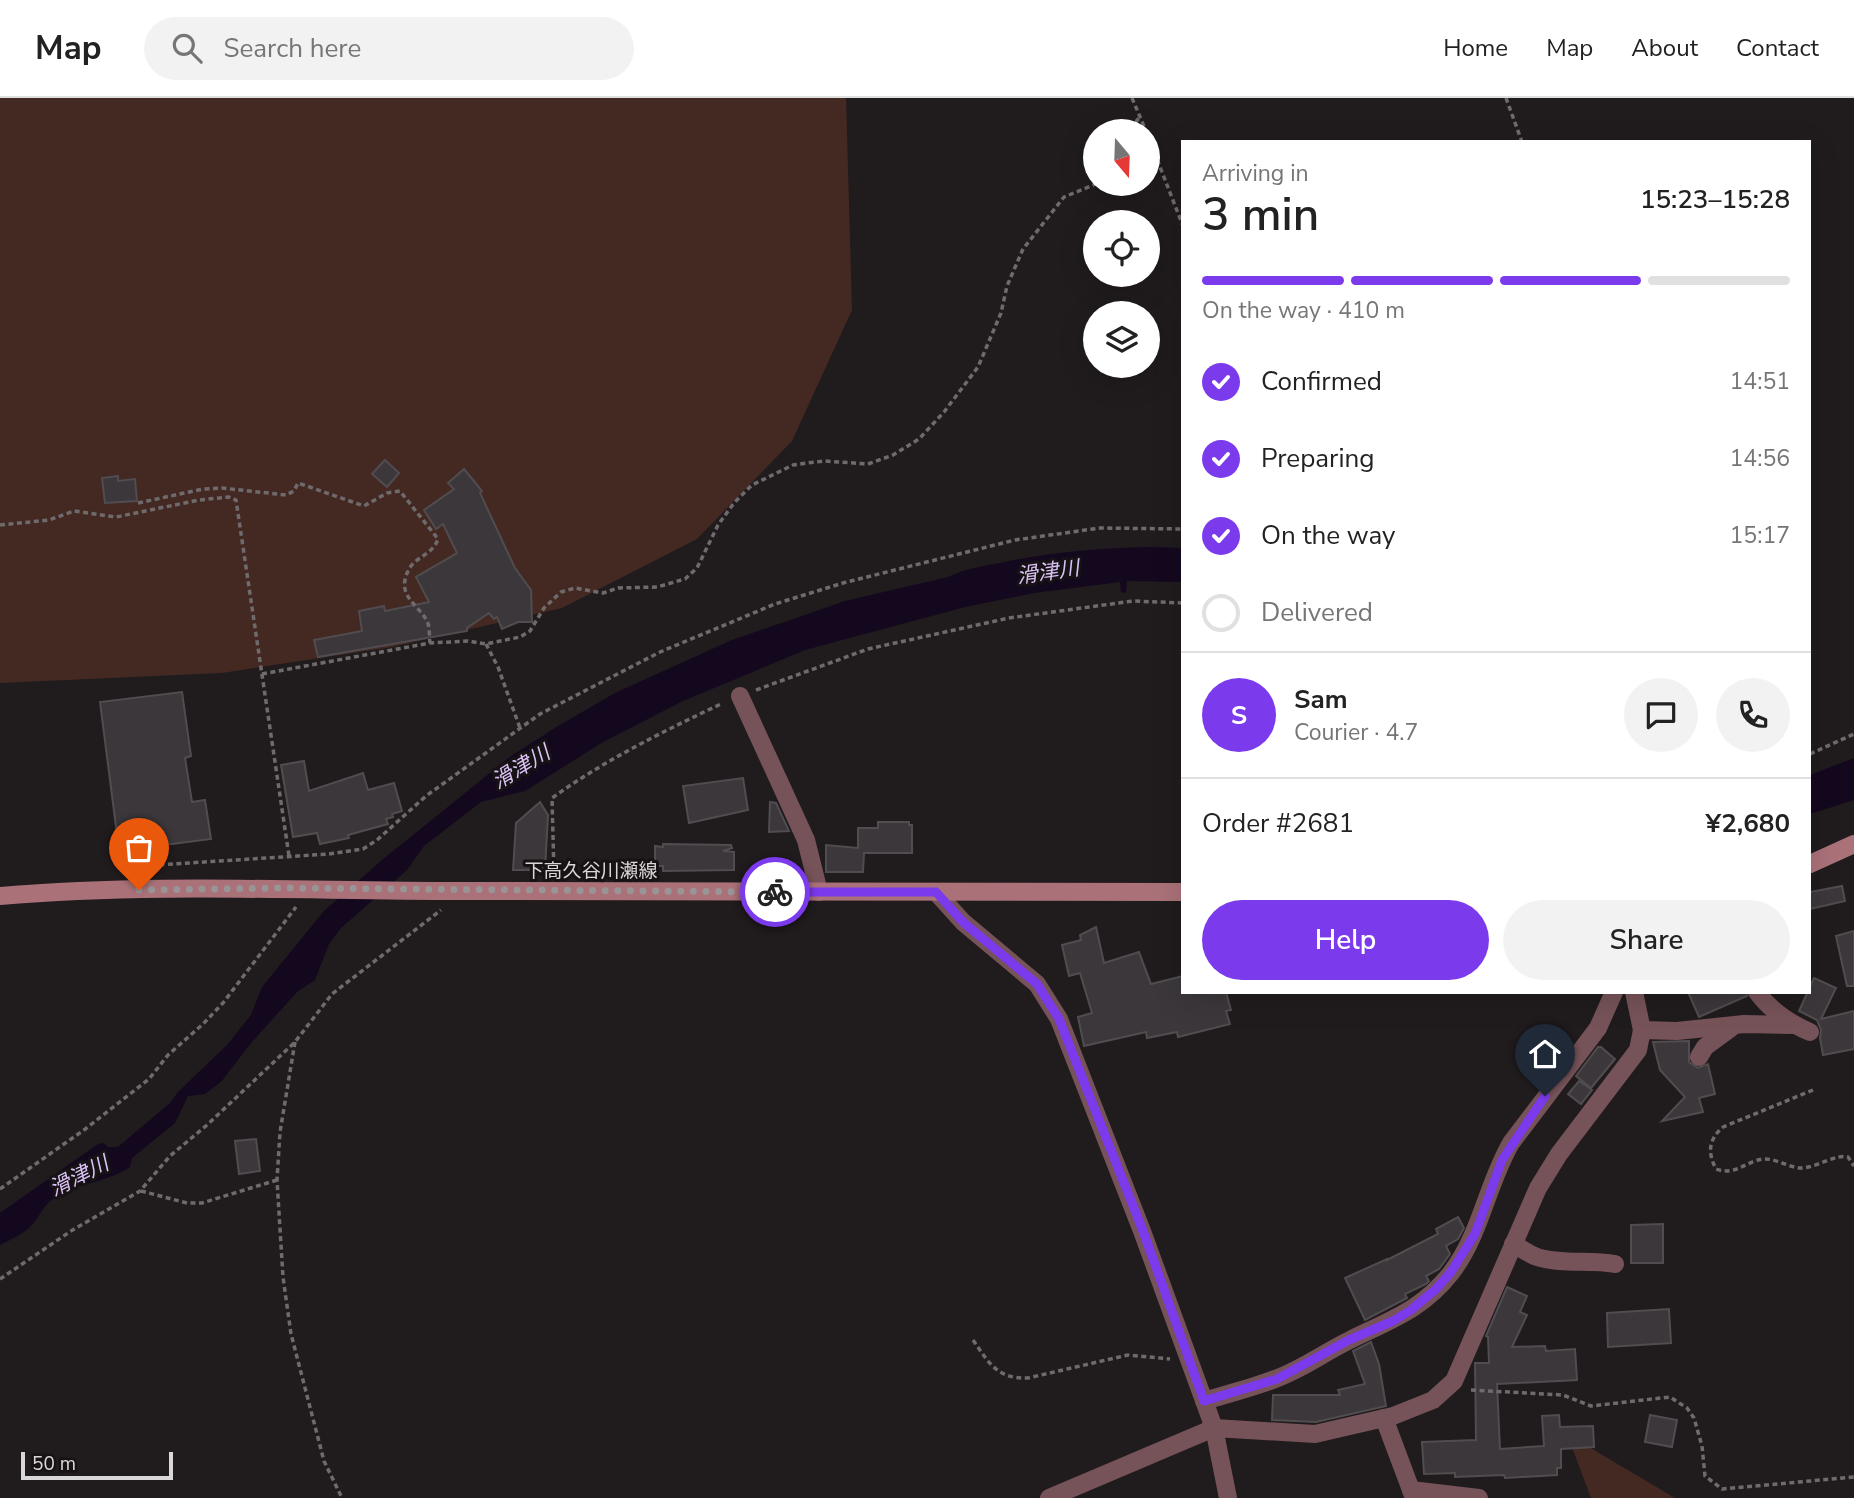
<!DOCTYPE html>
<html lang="en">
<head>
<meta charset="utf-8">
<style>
	body { margin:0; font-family:"Nunito Sans","Noto Sans JP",sans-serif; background:#f2f2f2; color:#222; height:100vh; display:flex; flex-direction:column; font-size:26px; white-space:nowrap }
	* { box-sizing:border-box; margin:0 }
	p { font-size:23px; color:#767676 }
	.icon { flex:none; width:38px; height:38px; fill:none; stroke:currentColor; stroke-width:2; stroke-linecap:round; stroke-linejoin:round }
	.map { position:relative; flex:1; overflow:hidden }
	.side { position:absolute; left:1181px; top:42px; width:630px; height:854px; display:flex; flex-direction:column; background:#fff; border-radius:0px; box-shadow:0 7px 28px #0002 }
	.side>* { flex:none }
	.needle { width:46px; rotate:161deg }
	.tools { position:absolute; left:1083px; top:21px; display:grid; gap:14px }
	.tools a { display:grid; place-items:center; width:77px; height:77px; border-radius:50%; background:#fff; box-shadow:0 7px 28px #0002; font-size:35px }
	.scale { position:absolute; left:21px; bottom:18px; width:152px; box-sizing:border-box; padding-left:7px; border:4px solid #dad7d9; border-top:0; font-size:19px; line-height:24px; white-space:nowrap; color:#dad7d9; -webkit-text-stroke:5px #171214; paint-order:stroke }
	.pin { position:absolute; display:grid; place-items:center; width:60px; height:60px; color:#fff; margin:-72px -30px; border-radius:50% 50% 50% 0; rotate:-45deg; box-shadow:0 0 7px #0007 }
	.pin .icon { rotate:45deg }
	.courier { position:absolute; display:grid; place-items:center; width:70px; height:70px; margin:-35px; border:5px solid #7c3aed; border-radius:50%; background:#fff; color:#222; box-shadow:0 2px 9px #0007 }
	.head em { font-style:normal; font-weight:600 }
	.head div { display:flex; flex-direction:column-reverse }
	.head { display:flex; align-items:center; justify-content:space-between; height:119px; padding:0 21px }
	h1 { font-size:46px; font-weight:600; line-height:52px }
	.bar { display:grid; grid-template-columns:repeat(4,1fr); gap:10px 7px; align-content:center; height:84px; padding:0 21px }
	.bar i { height:9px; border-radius:5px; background:#e0e0e0 }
	.bar .current { background:#7c3aed }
	.bar p { grid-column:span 4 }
	.line { display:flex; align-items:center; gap:18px; padding:0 21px; border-top:2px solid #e0e0e0 }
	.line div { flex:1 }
	.round { display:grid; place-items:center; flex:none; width:74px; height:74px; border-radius:37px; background:#f2f2f2 }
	ol { padding:0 21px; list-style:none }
	li { display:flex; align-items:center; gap:21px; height:77px }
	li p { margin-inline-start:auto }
	li .icon { padding:7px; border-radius:50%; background:#7c3aed; color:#fff; stroke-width:4 }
	li:last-child { color:#767676 }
	li i { width:38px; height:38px; border:4px solid #e0e0e0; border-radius:50% }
	.primary-button { display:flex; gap:14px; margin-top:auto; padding:14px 21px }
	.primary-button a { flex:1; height:80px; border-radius:42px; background:#7c3aed; color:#fff; font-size:28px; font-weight:600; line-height:80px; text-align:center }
	.primary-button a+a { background:#f2f2f2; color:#222 }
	header { display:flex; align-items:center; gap:42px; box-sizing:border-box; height:98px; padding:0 35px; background:#fff; border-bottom:2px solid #e0e0e0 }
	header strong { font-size:33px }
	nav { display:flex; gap:38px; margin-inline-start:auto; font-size:24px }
	.search { width:490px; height:63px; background:#f2f2f2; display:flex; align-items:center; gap:18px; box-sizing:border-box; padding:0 24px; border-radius:38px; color:#767676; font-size:26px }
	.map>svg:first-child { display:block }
	.green { fill:#442923 }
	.water { fill:#14081e }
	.building { fill:#3b373a; stroke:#504c50; stroke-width:2 }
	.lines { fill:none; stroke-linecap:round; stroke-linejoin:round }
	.path { stroke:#6f6b6d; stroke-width:3.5; stroke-dasharray:5 3.5; stroke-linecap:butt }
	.minor { stroke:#765358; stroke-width:18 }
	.secondary { stroke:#aa7179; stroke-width:18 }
	.done { stroke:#999597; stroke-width:7; stroke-dasharray:0 12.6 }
	.route { stroke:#7c3aed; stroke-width:9 }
	.labels { text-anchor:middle; stroke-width:6; stroke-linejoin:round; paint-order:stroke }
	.street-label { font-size:19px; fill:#dad7d9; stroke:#171214 }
	.water-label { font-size:21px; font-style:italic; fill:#dbc2f6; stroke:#171214 }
</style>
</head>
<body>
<header>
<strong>Map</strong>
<div class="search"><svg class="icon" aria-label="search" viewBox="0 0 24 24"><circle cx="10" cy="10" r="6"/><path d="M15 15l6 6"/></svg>Search here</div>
<nav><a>Home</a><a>Map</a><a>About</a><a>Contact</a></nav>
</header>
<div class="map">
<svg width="1854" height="1400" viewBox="0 0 1854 1400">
	<rect width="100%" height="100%" fill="#201b1d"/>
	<g class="green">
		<path d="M0,0H846L852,212L792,343L697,441L562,510L392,549L222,575L0,585Z"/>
		<path d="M1567,1336L1675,1400H1591Z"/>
	</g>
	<g class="water">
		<path d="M1150,449L1183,450V484L1127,483L1126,495L1121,494L1120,484L1034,495L965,509L805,552L683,603L603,644L525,693L481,704L424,748L407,772L341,830L329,846L315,882L297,894L251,945L221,984L205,996L188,998L175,1025L132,1060L130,1069C107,1085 77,1084 53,1101C42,1108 39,1121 29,1130C21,1137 10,1142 0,1147V1115L98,1046L103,1045L108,1049H118L170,1005L178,994L227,947L251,917L262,889L324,813L382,762L511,658L558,628L615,595L732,542L845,503L948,479C964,471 982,468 1000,465C1051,454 1098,450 1150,449Z"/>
		<path d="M1854,660V702L1810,716V677Z"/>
	</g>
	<g class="building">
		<path d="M385,362L399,375L387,389L372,376Z"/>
		<path d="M464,371L482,393L480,395L515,470L531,492L532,524H518L502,531L497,519L494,521L489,515L467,530V533L318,559L314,542L362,533L359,513L384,508L385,513L429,504L416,479L457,455L443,426L436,431L424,412L454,391L448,385Z"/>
		<path d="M118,378V383L135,381L137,403L105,405L102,380Z"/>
		<path d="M182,594L191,658L185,660L192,704L205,702L211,741L141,750L142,757L120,760L100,604Z"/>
		<path d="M304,663L309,693L363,675L368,692L394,685L402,713L392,716L393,719L386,721L388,726L348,737L349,740L320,746L317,735L293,739L281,667Z"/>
		<path d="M743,680L748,712L689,725L683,688Z"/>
		<path d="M540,704L548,717L545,772H513L516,725Z"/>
		<path d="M770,704L776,705L789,733L769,734Z"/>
		<path d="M878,724H909V727H912V755H864L863,774H826V747L858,750V730H878Z"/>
		<path d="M663,746L731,747L732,750L723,753L734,754V772L663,773V768H655V748L663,749Z"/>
		<path d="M1842,788L1845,803L1810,811V794Z"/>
		<path d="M1096,829L1104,865L1139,854L1151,886L1183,878V894H1226L1231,912L1226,913L1230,926L1178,939L1177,934L1147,940L1146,934L1084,948L1078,919L1092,915L1080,875L1069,878L1062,847L1081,842L1080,837Z"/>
		<path d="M1854,833V888H1847L1836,838Z"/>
		<path d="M1814,880L1836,890L1821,921L1854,913V951L1823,957L1820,940L1821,932L1817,922L1799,913Z"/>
		<path d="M1688,894H1746L1747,898L1699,919Z"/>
		<path d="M1689,943V964L1698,970L1708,966L1715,996L1699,1000L1703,1014L1662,1023L1685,999L1660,972L1653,944Z"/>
		<path d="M1598,949H1601L1615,961L1591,990L1576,978Z"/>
		<path d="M1579,983L1592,992L1581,1006L1568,996Z"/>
		<path d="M256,1041L260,1073L239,1076L235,1043Z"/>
		<path d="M1458,1119L1464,1130L1458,1141L1446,1148L1450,1156L1439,1171L1426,1178L1429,1183L1426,1186L1405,1196L1407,1200L1365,1222L1345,1180L1387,1161V1162L1438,1136L1436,1131Z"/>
		<path d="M1663,1126V1165H1631V1127Z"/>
		<path d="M1507,1189L1527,1198L1520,1214L1527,1217L1512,1249L1545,1248L1546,1253L1575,1251L1577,1282L1497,1286L1500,1351L1544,1348L1542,1318L1559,1317L1560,1329L1593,1328L1594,1349L1561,1351V1370H1557V1377L1505,1380L1504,1377L1455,1379V1375L1424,1376L1422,1344L1476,1342L1475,1265H1489L1488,1239L1486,1238Z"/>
		<path d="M1669,1211L1671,1245L1608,1249L1607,1215Z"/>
		<path d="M1371,1244L1379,1266L1386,1308L1316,1324L1272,1322L1273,1297H1340L1338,1292L1365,1286L1353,1253Z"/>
		<path d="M1650,1317L1677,1322L1672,1349L1645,1344Z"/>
	</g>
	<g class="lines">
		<g class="path">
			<path d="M1132,0L1146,33"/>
			<path d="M1506,0L1522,44"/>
			<path d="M1135,33L1137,22L1140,20"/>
			<path d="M1148,38L1183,128"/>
			<path d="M138,405L203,391L222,390L286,397L294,393L298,385L364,408L387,395L400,393L438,441C433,457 414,459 408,473C396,498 418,506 427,523C430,528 429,539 430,545"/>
			<path d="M0,427L49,422L74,413L116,419L199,402L229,399L236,402L289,758"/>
			<path d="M486,546L498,569L520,630"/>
			<path d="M262,576L430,545L468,543L486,546L520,539L530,533L544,510L561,494L575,490L603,495L618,490L657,489L685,481L697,470L718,427L734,405L752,387L793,367L807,365L825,363L868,366L893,357L919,341L944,314L978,269L1001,215L1007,188L1023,151L1064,99L1096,86"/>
			<path d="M756,592L868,551L1009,520L1133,503L1183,505"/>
			<path d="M1810,656L1854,636"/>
			<path d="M143,771L157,767L329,756L363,751L377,742L426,698L540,616L660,554L775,506L843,485L1015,442L1100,430L1183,431"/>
			<path d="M554,776L552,700C605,662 664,633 723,605"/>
			<path d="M295,944L280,1034L277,1082L283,1179L291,1236L324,1363L342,1400"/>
			<path d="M1813,992L1723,1029C1709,1041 1707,1054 1716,1071C1736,1078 1744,1064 1763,1061C1775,1060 1788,1069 1800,1070C1817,1070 1834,1056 1848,1059L1854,1068"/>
			<path d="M0,1091L84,1032L149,981L168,957L203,926L223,905L296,809"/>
			<path d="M141,1093L187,1105H202L277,1082"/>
			<path d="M0,1181L71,1133L140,1093L170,1058L207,1027L295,944L332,896L441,812"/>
			<path d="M973,1242C989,1265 997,1281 1028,1280L1128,1257L1170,1261"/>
			<path d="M1471,1292L1563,1297L1591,1308L1670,1299L1687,1310L1694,1320L1702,1348L1705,1378L1722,1391L1854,1379"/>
		</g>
		<g class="minor">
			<path d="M740,598L806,742L819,794"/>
			<path d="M936,794L963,824L1037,886L1059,921L1142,1133L1214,1330L1228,1400"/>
			<path d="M1757,894C1771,913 1789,925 1810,934"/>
			<path d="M1642,932L1677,933L1744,926L1794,927"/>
			<path d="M1699,959L1705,949L1731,930"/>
			<path d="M1513,1146C1521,1150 1529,1156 1537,1159C1562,1167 1590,1161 1615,1166"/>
			<path d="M1204,1303C1227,1296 1252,1290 1275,1281C1301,1272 1325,1254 1350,1242C1390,1222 1422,1212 1451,1175C1481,1136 1487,1086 1511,1045L1598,930L1614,894"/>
			<path d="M1384,1320L1414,1400"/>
			<path d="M1411,1392L1479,1400"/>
			<path d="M1049,1400L1214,1330L1315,1336L1393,1318L1433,1302L1454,1283L1538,1090L1559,1056L1638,952L1642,932L1634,894"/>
		</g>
		<g class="secondary">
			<path d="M1810,766L1854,746"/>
			<path d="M0,798C152,785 305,793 458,793C699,793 941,794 1183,794"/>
		</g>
	</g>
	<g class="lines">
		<path class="done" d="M139,792L280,790L775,794"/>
		<path class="route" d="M775,794H936L963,824L1037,886L1059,921L1143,1133L1204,1303L1277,1281L1349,1242L1393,1223L1411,1212L1436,1191L1451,1174L1475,1136L1502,1062L1545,998"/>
	</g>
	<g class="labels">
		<g class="street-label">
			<text x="591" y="779">下高久谷川瀬線</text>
		</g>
		<g class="water-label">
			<text transform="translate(1048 474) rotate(-8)" y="7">滑津川</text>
			<text transform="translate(521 669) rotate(-31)" y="7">滑津川</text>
			<text transform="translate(79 1078) rotate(-27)" y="7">滑津川</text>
		</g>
	</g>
</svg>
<div class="tools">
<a><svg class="needle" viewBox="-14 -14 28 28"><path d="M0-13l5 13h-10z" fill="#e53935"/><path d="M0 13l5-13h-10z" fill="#767676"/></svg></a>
<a><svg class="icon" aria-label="locate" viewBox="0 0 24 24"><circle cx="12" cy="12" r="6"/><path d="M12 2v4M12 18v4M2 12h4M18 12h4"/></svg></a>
<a><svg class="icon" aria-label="layers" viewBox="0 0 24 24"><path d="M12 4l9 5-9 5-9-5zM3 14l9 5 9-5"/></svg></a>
</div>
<div class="scale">50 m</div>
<div class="pin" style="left:139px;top:792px;background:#ea580c"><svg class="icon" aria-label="bag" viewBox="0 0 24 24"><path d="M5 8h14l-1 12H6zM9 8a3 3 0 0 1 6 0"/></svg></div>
<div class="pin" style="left:1545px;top:998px;background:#1f2937"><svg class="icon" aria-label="home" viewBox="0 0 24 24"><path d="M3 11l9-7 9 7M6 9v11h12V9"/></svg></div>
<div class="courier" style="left:775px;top:794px"><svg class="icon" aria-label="bike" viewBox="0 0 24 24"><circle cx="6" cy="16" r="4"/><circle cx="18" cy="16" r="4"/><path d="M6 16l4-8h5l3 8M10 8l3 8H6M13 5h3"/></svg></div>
<section class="side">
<div class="head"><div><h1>3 min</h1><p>Arriving in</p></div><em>15:23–15:28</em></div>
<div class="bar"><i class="current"></i><i class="current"></i><i class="current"></i><i></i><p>On the way · 410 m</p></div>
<ol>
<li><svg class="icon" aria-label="check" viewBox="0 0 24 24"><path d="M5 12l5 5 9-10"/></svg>Confirmed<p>14:51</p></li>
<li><svg class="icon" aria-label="check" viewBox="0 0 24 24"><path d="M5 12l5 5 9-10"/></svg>Preparing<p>14:56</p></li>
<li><svg class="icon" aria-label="check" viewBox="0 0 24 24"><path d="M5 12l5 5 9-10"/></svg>On the way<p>15:17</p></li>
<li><i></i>Delivered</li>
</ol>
<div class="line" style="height:126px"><b class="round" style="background:#7c3aed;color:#fff">S</b><div><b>Sam</b><p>Courier · 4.7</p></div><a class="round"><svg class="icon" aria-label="chat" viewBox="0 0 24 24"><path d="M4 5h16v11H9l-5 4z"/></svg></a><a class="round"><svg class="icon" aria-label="phone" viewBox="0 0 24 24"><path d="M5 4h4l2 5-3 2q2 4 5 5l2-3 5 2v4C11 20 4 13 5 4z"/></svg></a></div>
<div class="line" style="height:91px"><div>Order #2681</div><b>¥2,680</b></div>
<div class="primary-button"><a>Help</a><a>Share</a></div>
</section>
</div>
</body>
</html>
